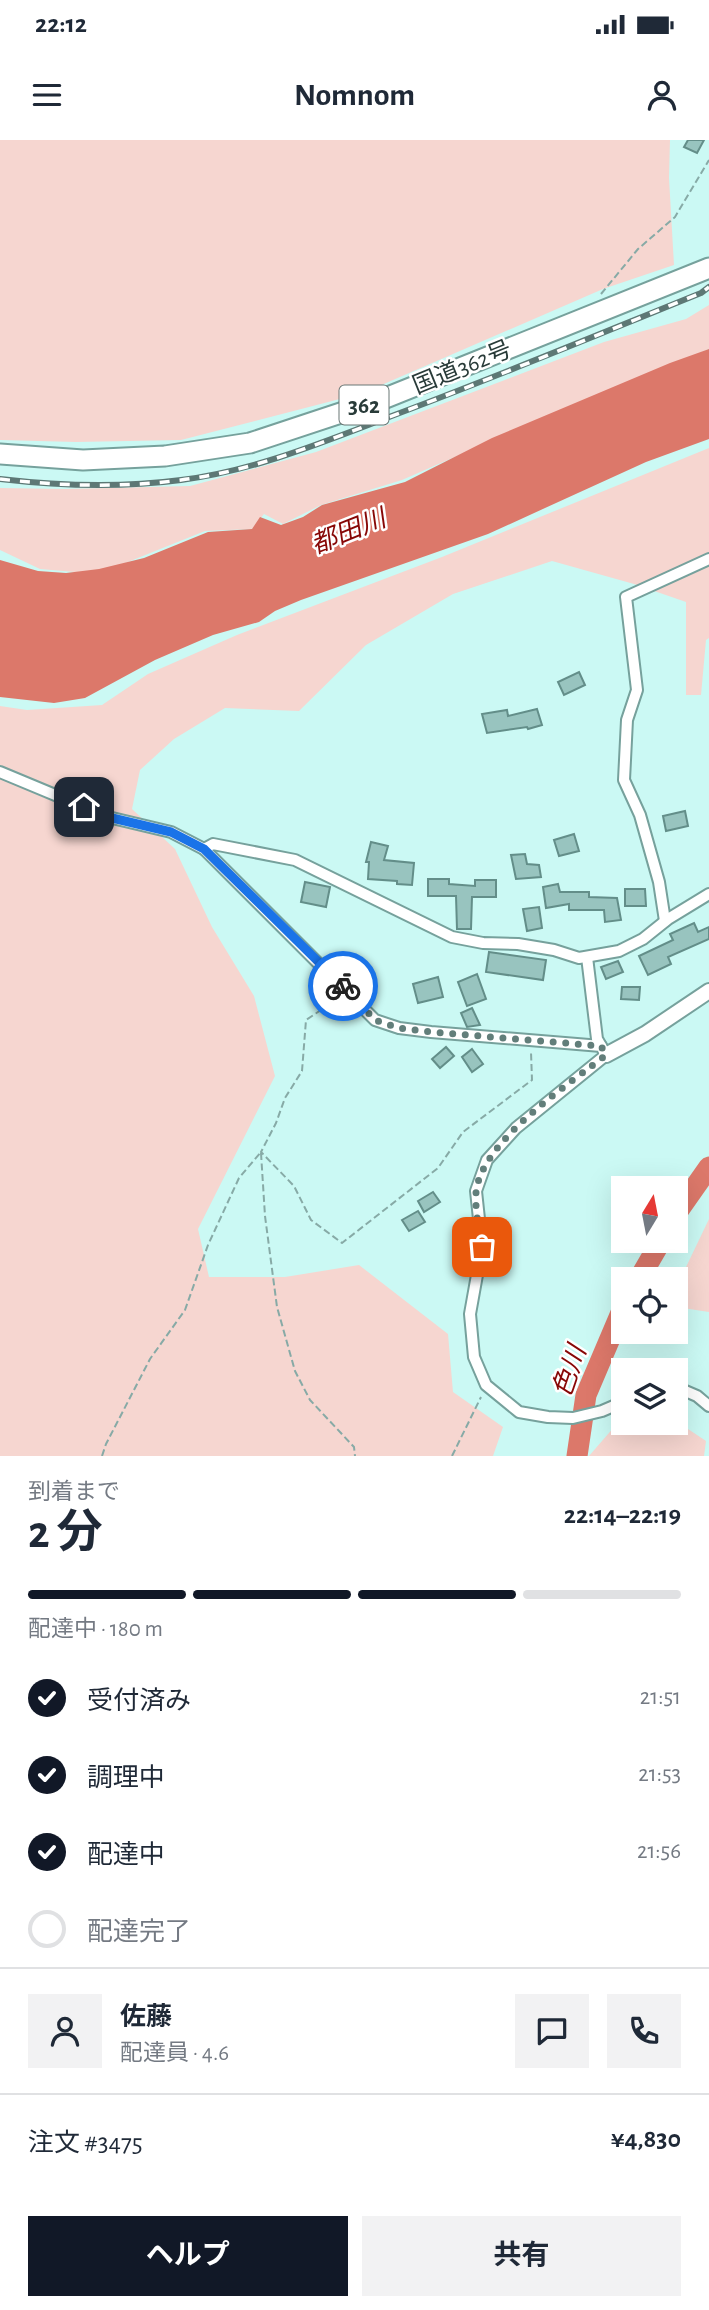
<!DOCTYPE html>
<html lang="ja">
<head>
<meta charset="utf-8">
<style>
	body { margin:0; font-family:"Alegreya Sans","Noto Sans JP",sans-serif; background:#f2f2f3; color:#1f2937; height:100vh; display:flex; flex-direction:column; font-size:26px; white-space:nowrap }
	* { box-sizing:border-box; margin:0 }
	p { font-size:23px; color:#747a83 }
	.icon { flex:none; width:38px; height:38px; fill:none; stroke:currentColor; stroke-width:2; stroke-linecap:round; stroke-linejoin:round }
	.map { position:relative; height:1316px; overflow:hidden }
	.panel { display:flex; flex-direction:column; background:#fff; flex:1 }
	.panel>* { flex:none }
	.needle { width:46px; rotate:10deg }
	.fabs { position:absolute; left:611px; top:1036px; display:grid; gap:14px }
	.fabs a { display:grid; place-items:center; width:77px; height:77px; border-radius:0px; background:#fff; box-shadow:0 7px 28px #0002; font-size:35px }
	.pin { position:absolute; display:grid; place-items:center; width:60px; height:60px; color:#fff; margin:-30px; border-radius:14px; box-shadow:0 4px 10px #0006 }
	.courier { position:absolute; display:grid; place-items:center; width:70px; height:70px; margin:-35px; border:5px solid #1a73e8; border-radius:50%; background:#fff; color:#222; box-shadow:0 2px 9px #0007 }
	.summary em { font-style:normal; font-weight:700 }
	.summary div { display:flex; flex-direction:column-reverse }
	.summary { display:flex; align-items:center; justify-content:space-between; height:119px; padding:0 28px }
	h1 { font-size:46px; font-weight:700; line-height:52px }
	.bar { display:grid; grid-template-columns:repeat(4,1fr); gap:10px 7px; align-content:center; height:84px; padding:0 28px }
	.bar i { height:9px; border-radius:5px; background:#e0e1e3 }
	.bar .active { background:#111827 }
	.bar p { grid-column:span 4 }
	.line { display:flex; align-items:center; gap:18px; padding:0 28px; border-top:2px solid #e0e1e3 }
	.line div { flex:1 }
	.round { display:grid; place-items:center; flex:none; width:74px; height:74px; border-radius:0px; background:#f2f2f3 }
	ol { padding:0 28px; list-style:none }
	li { display:flex; align-items:center; gap:21px; height:77px }
	li p { margin-inline-start:auto }
	li .icon { padding:7px; border-radius:50%; background:#111827; color:#fff; stroke-width:4 }
	li:last-child { color:#747a83 }
	li i { width:38px; height:38px; border:4px solid #e0e1e3; border-radius:50% }
	.action { display:flex; gap:14px; margin-top:auto; padding:14px 28px }
	.action a { flex:1; height:80px; border-radius:0px; background:#111827; color:#fff; font-size:28px; font-weight:700; line-height:80px; text-align:center }
	.action a+a { background:#f2f2f3; color:#1f2937 }
	.status { display:flex; justify-content:space-between; align-items:center; height:49px; padding:0 35px; background:#fff; direction:ltr }
	.status svg { height:19px; fill:currentColor }
	header { display:flex; justify-content:space-between; align-items:center; height:91px; padding:0 28px; background:#fff; font-size:32px; font-weight:700 }
	.map>svg:first-child { display:block }
	.green { fill:#f6d6d0 }
	.water { fill:#dc786a }
	.lines { fill:none; stroke-linecap:round; stroke-linejoin:round }
	.river { stroke:#dc786a; stroke-width:21 }
	.building { fill:#98c4bf; stroke:#638e89; stroke-width:2 }
	.street-casing { stroke:#76a19c; stroke-width:14 }
	.secondary-casing { stroke:#76a19c; stroke-width:18 }
	.highway-casing { stroke:#76a19c; stroke-width:23 }
	.path { stroke:#87aaa6; stroke-width:2; stroke-dasharray:7 3.5; stroke-linecap:butt }
	.street { stroke:#fff; stroke-width:10 }
	.secondary { stroke:#fff; stroke-width:14 }
	.highway { stroke:#fff; stroke-width:19 }
	.rail-casing { stroke:#5d7875; stroke-width:6 }
	.rail { stroke:#fff; stroke-width:3.5; stroke-dasharray:10; stroke-linecap:butt }
	.done { stroke:#627e7a; stroke-width:7; stroke-dasharray:0 12.6 }
	.route { stroke:#1a73e8; stroke-width:9 }
	.labels { text-anchor:middle; stroke-width:5; stroke-linejoin:round; paint-order:stroke }
	.shield { fill:#fff; stroke:#697674; stroke-width:2 }
	.shield-label { font-size:23px; font-weight:bold; fill:#293b39 }
	.street-label { font-size:24px; fill:#293b39; stroke:#fff }
	.water-label { font-size:26px; font-style:italic; fill:#870706; stroke:#fff }
</style>
</head>
<body>
<div class="status"><b>22:12</b><svg viewBox="0 0 49 12"><path d="M0 12V9h3v3zM5 12V6h3v6zM10 12V3h3v9zM15 12V0h3v12zM26 1h20v11H26zM47 4h2v5h-2z"/></svg></div>
<header><svg class="icon" aria-label="menu" viewBox="0 0 24 24"><path d="M4 6h16M4 12h16M4 18h16"/></svg>Nomnom<svg class="icon" aria-label="person" viewBox="0 0 24 24"><circle cx="12" cy="8" r="4"/><path d="M4 21q1-7 8-7t8 7"/></svg></header>
<div class="map">
<svg width="709" height="1316" viewBox="0 0 709 1316">
	<rect width="100%" height="100%" fill="#cbf9f4"/>
	<g class="green">
		<path d="M0,0H670L669,38L674,125L603,149L363,253L181,300L76,302L0,300Z"/>
		<path d="M709,165V209L555,273L402,340L321,365L283,384L264,374L252,389L205,391L98,434L40,429L0,410V348L64,349L190,346L316,312L604,202L686,179Z"/>
		<path d="M709,308V498L706,500L701,555H686V462L634,444L552,421L453,454L366,505L299,571L225,568L174,599L140,630L132,669L175,709L212,787L254,856L275,936L198,1089L209,1137H285L359,1125L448,1194L453,1252L503,1287L493,1316H0V566L27,570L102,565L148,534L237,495L442,417Z"/>
		<path d="M709,1079V1172L676,1167V1148Z"/>
		<path d="M676,1281L706,1301L704,1316H589L615,1286L626,1283H676Z"/>
	</g>
	<path class="water" d="M709,209V299L646,322L488,394L301,460L275,471L259,482L213,495L155,520L85,558L54,563L0,557V420L38,431L66,433L99,429L144,418L208,392L252,389L260,377L281,385L303,377L322,365L405,342L492,298L670,223Z"/>
	<g class="lines">
		<g class="river">
			<path d="M676,1074L709,1027"/>
			<path d="M639,1139L661,1101"/>
			<path d="M577,1316L586,1255L623,1168"/>
		</g>
	</g>
	<g class="building">
		<path d="M688,0H704L697,13L684,7Z"/>
		<path d="M579,532L585,545L564,555L558,542Z"/>
		<path d="M537,569L542,585L528,589L527,587L487,593L482,574L507,570L508,576Z"/>
		<path d="M685,671L688,686L666,691L663,676Z"/>
		<path d="M574,694L579,711L559,716L554,700Z"/>
		<path d="M371,702L388,706L384,720L414,723L412,745L397,744V741L368,739L369,722H366Z"/>
		<path d="M525,714L527,724L539,725L541,737L516,739L511,715Z"/>
		<path d="M428,739H449V744L475,746V740H496V757H472L471,789H457L456,756H428Z"/>
		<path d="M305,742L330,747L326,767L301,762Z"/>
		<path d="M558,744L560,752H589V757L617,758L621,780L605,782L604,770H569V764L546,768L543,747Z"/>
		<path d="M625,749H645L646,766H625Z"/>
		<path d="M539,767L542,788L527,791L523,769Z"/>
		<path d="M694,783L698,792L709,787V799L668,817L671,824L648,835L639,816L673,800L670,794Z"/>
		<path d="M489,812L546,820L543,840L486,832Z"/>
		<path d="M618,821L623,832L606,839L601,827Z"/>
		<path d="M477,834L486,859L467,866L458,842Z"/>
		<path d="M438,837L443,857L418,863L413,844Z"/>
		<path d="M622,847H640L639,860L621,859Z"/>
		<path d="M472,868L480,885L467,887L461,873Z"/>
		<path d="M446,907L454,916L440,928L432,919Z"/>
		<path d="M472,909L483,924L472,932L462,917Z"/>
		<path d="M433,1052L440,1062L424,1072L418,1061Z"/>
		<path d="M418,1071L425,1082L409,1091L402,1080Z"/>
		<path d="M502,1080L508,1091L493,1100L488,1088Z"/>
	</g>
	<g class="lines">
		<g class="street-casing">
			<g id="street">
				<path d="M0,632L108,677L171,692L204,709L375,880L399,888L431,892L601,906L606,915L516,988L487,1020L476,1051L482,1107L470,1174L474,1217L486,1245L519,1272L548,1277L573,1278L602,1271L623,1262"/>
				<path d="M204,709L213,704L295,720L452,797L483,803L518,804L554,810L579,818L619,811L643,799L668,779L709,754"/>
				<path d="M665,781L659,742L640,675L624,640L627,580L637,550L626,457L709,419"/>
				<path d="M587,817L597,899L601,906"/>
				<path d="M676,1247L697,1256L709,1266"/>
			</g>
		</g>
		<g class="secondary-casing">
			<path id="secondary" d="M606,915L645,894L709,851"/>
		</g>
		<g class="highway-casing">
			<path id="highway" d="M0,314L83,320L165,316L250,303L383,259L709,128"/>
		</g>
		<g class="path">
			<path d="M601,154L638,109L675,77L709,20"/>
			<path d="M339,858L306,880L302,931L285,958L276,983L261,1012L294,1046L311,1080L342,1103L438,1028L463,992L532,940L531,912"/>
			<path d="M261,1013L265,1076L277,1167L295,1231L310,1260L354,1307L355,1316"/>
			<path d="M102,1316L106,1304L150,1219L185,1170L208,1105L239,1038L261,1012"/>
			<path d="M452,1316L481,1257"/>
		</g>
		<use href="#street" class="street"/>
		<use href="#secondary" class="secondary"/>
		<use href="#highway" class="highway"/>
		<g class="rail-casing">
			<path id="rail" d="M0,339C60,346 120,348 181,340C253,331 321,303 389,277C494,238 597,195 701,153L709,147"/>
		</g>
		<use href="#rail" class="rail"/>
	</g>
	<g class="lines">
		<path class="done" d="M343,846L375,880L399,888L431,892L601,906L606,915C568,945 480,1002 476,1053C475,1071 479,1090 482,1107"/>
		<path class="route" d="M84,667L108,677L171,692L204,709L343,846"/>
	</g>
	<g class="labels">
		<rect class="shield" x="339.5" y="245.5" width="49" height="39" rx="5"/>
		<g class="shield-label">
			<text x="364" y="273">362</text>
		</g>
		<g class="street-label">
			<text transform="translate(462 227) rotate(-22)" y="8">国道362号</text>
		</g>
		<g class="water-label">
			<text transform="translate(348 391) rotate(-22)" y="9">都田川</text>
			<text transform="translate(569 1231) rotate(-71)" y="9">色川</text>
		</g>
	</g>
</svg>
<div class="fabs">
<a><svg class="needle" viewBox="-14 -14 28 28"><path d="M0-13l5 13h-10z" fill="#e53935"/><path d="M0 13l5-13h-10z" fill="#747a83"/></svg></a>
<a><svg class="icon" aria-label="locate" viewBox="0 0 24 24"><circle cx="12" cy="12" r="6"/><path d="M12 2v4M12 18v4M2 12h4M18 12h4"/></svg></a>
<a><svg class="icon" aria-label="layers" viewBox="0 0 24 24"><path d="M12 4l9 5-9 5-9-5zM3 14l9 5 9-5"/></svg></a>
</div>
<div class="pin" style="left:482px;top:1107px;background:#ea580c"><svg class="icon" aria-label="bag" viewBox="0 0 24 24"><path d="M5 8h14l-1 12H6zM9 8a3 3 0 0 1 6 0"/></svg></div>
<div class="pin" style="left:84px;top:667px;background:#1f2937"><svg class="icon" aria-label="home" viewBox="0 0 24 24"><path d="M3 11l9-7 9 7M6 9v11h12V9"/></svg></div>
<div class="courier" style="left:343px;top:846px"><svg class="icon" aria-label="bike" viewBox="0 0 24 24"><circle cx="6" cy="16" r="4"/><circle cx="18" cy="16" r="4"/><path d="M6 16l4-8h5l3 8M10 8l3 8H6M13 5h3"/></svg></div>
</div>
<section class="panel">
<div class="summary"><div><h1>2 分</h1><p>到着まで</p></div><em>22:14–22:19</em></div>
<div class="bar"><i class="active"></i><i class="active"></i><i class="active"></i><i></i><p>配達中 · 180 m</p></div>
<ol>
<li><svg class="icon" aria-label="check" viewBox="0 0 24 24"><path d="M5 12l5 5 9-10"/></svg>受付済み<p>21:51</p></li>
<li><svg class="icon" aria-label="check" viewBox="0 0 24 24"><path d="M5 12l5 5 9-10"/></svg>調理中<p>21:53</p></li>
<li><svg class="icon" aria-label="check" viewBox="0 0 24 24"><path d="M5 12l5 5 9-10"/></svg>配達中<p>21:56</p></li>
<li><i></i>配達完了</li>
</ol>
<div class="line" style="height:126px"><a class="round"><svg class="icon" aria-label="person" viewBox="0 0 24 24"><circle cx="12" cy="8" r="4"/><path d="M4 21q1-7 8-7t8 7"/></svg></a><div><b>佐藤</b><p>配達員 · 4.6</p></div><a class="round"><svg class="icon" aria-label="chat" viewBox="0 0 24 24"><path d="M4 5h16v11H9l-5 4z"/></svg></a><a class="round"><svg class="icon" aria-label="phone" viewBox="0 0 24 24"><path d="M5 4h4l2 5-3 2q2 4 5 5l2-3 5 2v4C11 20 4 13 5 4z"/></svg></a></div>
<div class="line" style="height:91px"><div>注文 #3475</div><b>¥4,830</b></div>
<div class="action"><a>ヘルプ</a><a>共有</a></div>
</section>
</body>
</html>
